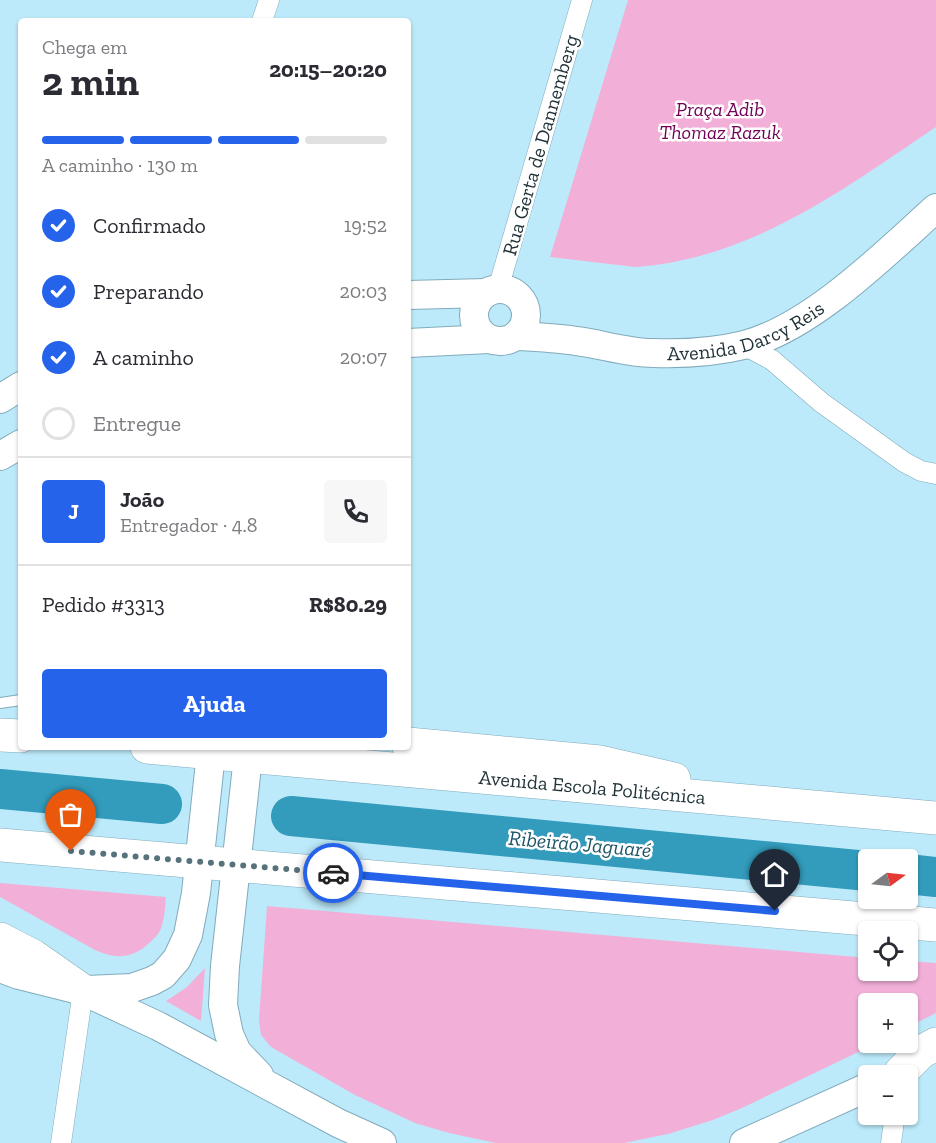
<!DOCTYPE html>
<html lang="pt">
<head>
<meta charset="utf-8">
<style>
	body { margin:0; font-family:"Zilla Slab",serif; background:#f7f7f7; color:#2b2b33; height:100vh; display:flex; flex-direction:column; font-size:22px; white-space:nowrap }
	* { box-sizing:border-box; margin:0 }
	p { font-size:20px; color:#7c7c81 }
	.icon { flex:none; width:33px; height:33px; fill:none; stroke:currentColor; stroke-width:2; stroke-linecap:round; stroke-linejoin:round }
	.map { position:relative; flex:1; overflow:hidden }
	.details { position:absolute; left:18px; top:18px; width:393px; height:732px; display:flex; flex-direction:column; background:#fff; border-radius:6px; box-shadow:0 2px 4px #0004 }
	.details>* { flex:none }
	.needle { width:39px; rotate:75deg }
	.tools { position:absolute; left:858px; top:849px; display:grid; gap:12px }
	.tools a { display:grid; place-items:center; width:60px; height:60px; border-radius:6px; background:#fff; box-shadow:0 2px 4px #0004; font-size:30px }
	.pin { position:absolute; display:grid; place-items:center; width:51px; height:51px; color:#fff; margin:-62px -26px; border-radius:50% 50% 50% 0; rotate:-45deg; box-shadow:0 0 6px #0007 }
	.pin .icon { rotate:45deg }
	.courier { position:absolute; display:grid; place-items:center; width:60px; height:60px; margin:-30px; border:4px solid #2563eb; border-radius:50%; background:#fff; color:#222; box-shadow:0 2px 8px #0007 }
	.overview em { font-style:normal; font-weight:700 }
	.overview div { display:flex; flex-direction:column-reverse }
	.overview { display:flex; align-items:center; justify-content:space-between; height:102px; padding:0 24px }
	h1 { font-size:39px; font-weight:700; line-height:45px }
	.bar { display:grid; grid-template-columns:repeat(4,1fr); gap:9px 6px; align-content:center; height:72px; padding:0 24px }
	.bar i { height:8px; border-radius:4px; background:#e1e1e2 }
	.bar .on { background:#2563eb }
	.bar p { grid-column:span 4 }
	.line { display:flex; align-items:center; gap:15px; padding:0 24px; border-top:2px solid #e1e1e2 }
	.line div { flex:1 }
	.round { display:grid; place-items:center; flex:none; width:63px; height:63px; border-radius:6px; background:#f7f7f7 }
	ol { padding:0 24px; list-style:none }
	li { display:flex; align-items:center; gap:18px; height:66px }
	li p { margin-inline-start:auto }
	li .icon { padding:6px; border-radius:50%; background:#2563eb; color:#fff; stroke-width:4 }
	li:last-child { color:#7c7c81 }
	li i { width:33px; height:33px; border:3px solid #e1e1e2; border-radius:50% }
	.action { display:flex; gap:12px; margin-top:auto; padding:12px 24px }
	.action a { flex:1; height:69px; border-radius:6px; background:#2563eb; color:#fff; font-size:24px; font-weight:700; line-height:69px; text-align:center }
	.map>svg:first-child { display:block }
	.green { fill:#f2b0d8 }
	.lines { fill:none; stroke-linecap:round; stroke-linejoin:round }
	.river { stroke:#339cbc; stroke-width:40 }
	.lane-casing { stroke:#81abbb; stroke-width:12 }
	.street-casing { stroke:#81abbb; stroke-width:21 }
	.secondary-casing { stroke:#81abbb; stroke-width:30 }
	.highway-casing { stroke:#81abbb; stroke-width:34 }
	.lane { stroke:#fff; stroke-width:10 }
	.street { stroke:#fff; stroke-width:20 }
	.secondary { stroke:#fff; stroke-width:28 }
	.highway { stroke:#fff; stroke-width:33 }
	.done { stroke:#56727b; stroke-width:6; stroke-dasharray:0 10.8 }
	.route { stroke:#2563eb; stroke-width:8 }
	.labels { text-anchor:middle; stroke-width:5; stroke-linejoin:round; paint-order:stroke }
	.park-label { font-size:20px; font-style:italic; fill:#710056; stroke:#fff }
	.street-label { font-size:20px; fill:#1f3137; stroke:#fff }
	.water-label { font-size:21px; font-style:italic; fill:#1e5667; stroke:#fff }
</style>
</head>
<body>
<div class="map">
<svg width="936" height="1143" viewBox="0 0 936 1143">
	<rect width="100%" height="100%" fill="#bdeafa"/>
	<g class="green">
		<path d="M628,0H936V127C844,189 751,259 635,267L550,257Z"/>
		<path d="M0,883L166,897C165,906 165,916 162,925C160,933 154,939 148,944C132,959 114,959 95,950L0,897Z"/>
		<path d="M267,906L868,958V970H908V961L936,963V1013L908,1027V1004H868V1042L877,1043L742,1108L713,1120L668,1134L624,1143H496L449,1133L415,1123L355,1095L271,1047L261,1035L259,1020Z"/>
		<path d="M205,968L201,1021L166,1001L187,987Z"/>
	</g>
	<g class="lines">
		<g class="river">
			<path d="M0,789L162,804"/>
			<path d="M291,816L868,871"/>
			<path d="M908,874L936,877"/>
		</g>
		<g class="lane-casing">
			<path id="lane" d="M0,703L21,700"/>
		</g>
		<g class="street-casing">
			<g id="street">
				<path d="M262,21L269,0"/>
				<path d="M498,289L582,0"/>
				<path d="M744,345L772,360L822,403L904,462L921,471L936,474"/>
				<path d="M61,1143L83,991"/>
				<path d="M891,1143L895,1114"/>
			</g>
		</g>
		<g class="secondary-casing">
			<g id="secondary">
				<circle cx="500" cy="315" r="26"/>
				<path d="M408,295L486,293"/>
				<path id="s1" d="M517,336C536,337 556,338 576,341C601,344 627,353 653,353C682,354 715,352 744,345C811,328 885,254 936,208"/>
				<path d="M408,343L489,339"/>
				<path d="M0,399L21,386"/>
				<path d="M0,456L21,444"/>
				<path d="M248,757L225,966L223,1005L229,1034L237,1052L259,1075"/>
				<path d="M0,968L19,975L83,991L158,1026L338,1123L382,1143"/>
				<path d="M87,990L132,988L152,981L163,975L177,959L188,935L196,893L211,753"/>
				<path d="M744,1143L868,1087"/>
			</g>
		</g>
		<g class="highway-casing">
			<g id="highway">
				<path d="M0,735L21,736"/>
				<path d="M408,744L600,762L674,779"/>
				<path id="s2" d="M147,747L936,818"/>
				<path d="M0,845L936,925"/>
				<path d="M0,939L33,956L83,991"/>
				<path d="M901,1072L921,1052L936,1044"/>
			</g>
		</g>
		<use href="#lane" class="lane"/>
		<use href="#street" class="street"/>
		<use href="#secondary" class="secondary"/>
		<use href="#highway" class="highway"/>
	</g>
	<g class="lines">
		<path class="done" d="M71,851L333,873"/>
		<path class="route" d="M333,873L775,911"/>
	</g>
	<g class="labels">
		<g class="park-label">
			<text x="720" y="116">Praça Adib<tspan x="720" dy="23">Thomaz Razuk</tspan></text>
		</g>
		<g class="street-label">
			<text transform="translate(540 145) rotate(-74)" y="7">Rua Gerta de Dannemberg</text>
			<text dy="7" stroke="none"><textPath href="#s1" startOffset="234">Avenida Darcy Reis</textPath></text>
			<text dy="7" stroke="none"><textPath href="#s2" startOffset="447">Avenida Escola Politécnica</textPath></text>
		</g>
		<g class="water-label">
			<text transform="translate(580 844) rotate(5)" y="7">Ribeirão Jaguaré</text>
		</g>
	</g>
</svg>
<div class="tools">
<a><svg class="needle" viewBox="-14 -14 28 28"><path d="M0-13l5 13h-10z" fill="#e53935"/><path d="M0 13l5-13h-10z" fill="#7c7c81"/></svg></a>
<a><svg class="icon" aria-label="locate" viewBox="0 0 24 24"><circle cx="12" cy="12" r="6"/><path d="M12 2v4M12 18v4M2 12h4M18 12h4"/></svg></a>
<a>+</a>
<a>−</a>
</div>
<div class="pin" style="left:71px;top:851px;background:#ea580c"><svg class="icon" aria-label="bag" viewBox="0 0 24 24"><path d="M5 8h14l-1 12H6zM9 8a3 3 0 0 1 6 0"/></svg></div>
<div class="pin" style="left:775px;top:911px;background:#1f2937"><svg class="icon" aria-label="home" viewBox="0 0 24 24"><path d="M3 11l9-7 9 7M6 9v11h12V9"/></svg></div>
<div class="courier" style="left:333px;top:873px"><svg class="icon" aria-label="car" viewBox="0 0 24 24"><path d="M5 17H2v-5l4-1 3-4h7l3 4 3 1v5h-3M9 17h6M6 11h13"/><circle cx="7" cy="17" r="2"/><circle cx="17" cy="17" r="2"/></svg></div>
<section class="details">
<div class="overview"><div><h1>2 min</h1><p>Chega em</p></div><em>20:15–20:20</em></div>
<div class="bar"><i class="on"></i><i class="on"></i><i class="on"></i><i></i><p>A caminho · 130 m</p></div>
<ol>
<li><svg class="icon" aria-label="check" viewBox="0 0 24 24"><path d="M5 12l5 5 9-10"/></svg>Confirmado<p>19:52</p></li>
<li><svg class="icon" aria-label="check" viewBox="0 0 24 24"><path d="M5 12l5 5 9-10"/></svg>Preparando<p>20:03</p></li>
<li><svg class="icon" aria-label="check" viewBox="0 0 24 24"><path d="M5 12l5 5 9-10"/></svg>A caminho<p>20:07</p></li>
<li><i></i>Entregue</li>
</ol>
<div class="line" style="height:108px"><b class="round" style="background:#2563eb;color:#fff">J</b><div><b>João</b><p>Entregador · 4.8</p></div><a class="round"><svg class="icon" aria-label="phone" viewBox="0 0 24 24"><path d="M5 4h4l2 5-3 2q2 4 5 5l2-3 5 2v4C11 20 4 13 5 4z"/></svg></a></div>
<div class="line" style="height:78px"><div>Pedido #3313</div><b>R$80.29</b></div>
<div class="action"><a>Ajuda</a></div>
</section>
</div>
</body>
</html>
